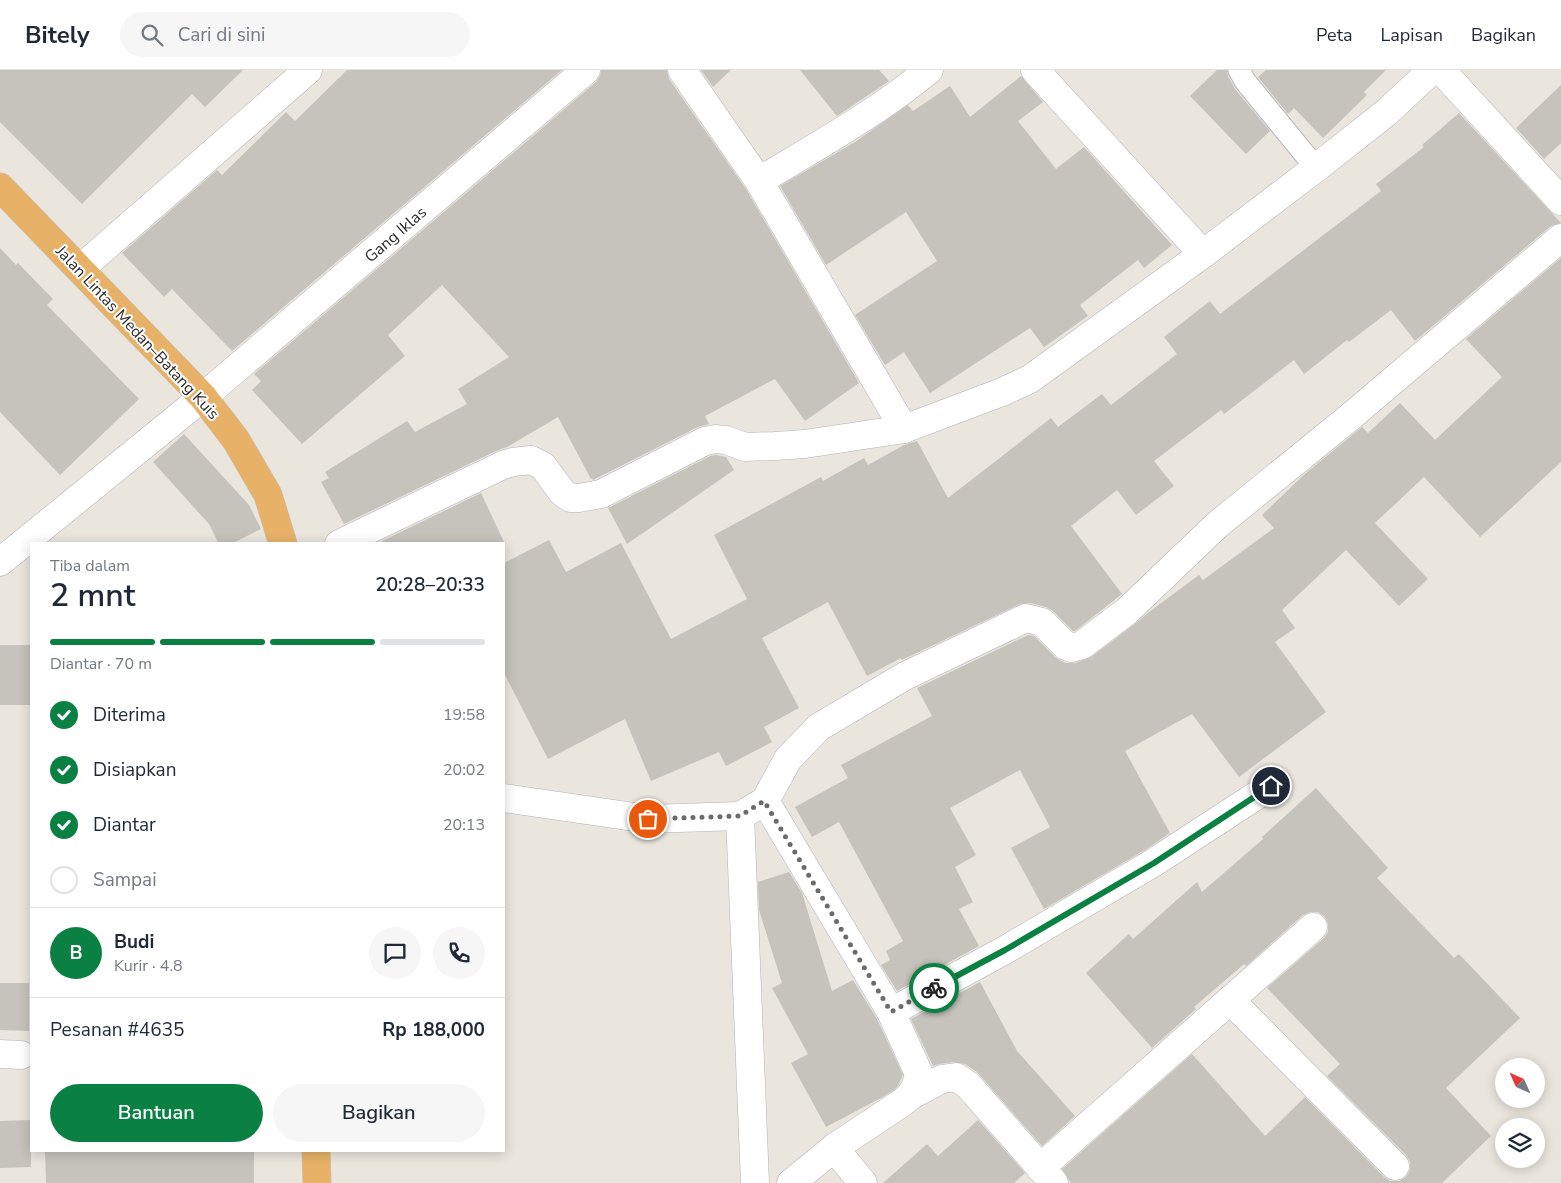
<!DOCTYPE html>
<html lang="id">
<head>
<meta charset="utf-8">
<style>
	body { margin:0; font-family:"Nunito Sans",sans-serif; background:#f6f6f7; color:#1f2937; height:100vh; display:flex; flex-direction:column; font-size:19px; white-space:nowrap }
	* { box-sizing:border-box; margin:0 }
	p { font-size:16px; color:#747a83 }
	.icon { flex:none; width:28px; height:28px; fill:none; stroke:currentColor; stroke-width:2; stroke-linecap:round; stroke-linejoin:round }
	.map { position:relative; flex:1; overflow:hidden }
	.side { position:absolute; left:30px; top:472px; width:475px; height:610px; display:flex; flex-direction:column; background:#fff; border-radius:0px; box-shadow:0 2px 12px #0003 }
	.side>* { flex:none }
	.needle { width:32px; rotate:315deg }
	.fabs { position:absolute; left:1495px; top:988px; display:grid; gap:10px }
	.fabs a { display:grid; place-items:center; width:50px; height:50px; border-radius:50%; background:#fff; box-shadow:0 2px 12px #0003; font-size:25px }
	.pin { position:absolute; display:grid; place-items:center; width:42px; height:42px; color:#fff; margin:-21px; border:2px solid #fff; border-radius:50%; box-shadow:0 1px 5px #0007 }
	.courier { position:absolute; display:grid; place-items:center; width:50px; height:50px; margin:-25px; border:4px solid #0b8043; border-radius:50%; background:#fff; color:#222; box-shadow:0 1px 6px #0007 }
	.summary em { font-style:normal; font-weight:600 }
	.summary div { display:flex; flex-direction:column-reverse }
	.summary { display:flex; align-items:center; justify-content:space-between; height:85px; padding:0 20px }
	h1 { font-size:32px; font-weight:600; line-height:38px }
	.bar { display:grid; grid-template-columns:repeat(4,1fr); gap:8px 5px; align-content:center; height:60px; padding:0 20px }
	.bar i { height:6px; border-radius:4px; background:#e0e1e3 }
	.bar .on { background:#0b8043 }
	.bar p { grid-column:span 4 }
	.line { display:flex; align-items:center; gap:12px; padding:0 20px; border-top:1px solid #e0e1e3 }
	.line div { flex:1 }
	.round { display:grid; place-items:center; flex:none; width:52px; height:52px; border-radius:26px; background:#f6f6f7 }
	ol { padding:0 20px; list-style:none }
	li { display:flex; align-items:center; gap:15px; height:55px }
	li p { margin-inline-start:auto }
	li .icon { padding:5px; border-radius:50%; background:#0b8043; color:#fff; stroke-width:4 }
	li:last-child { color:#747a83 }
	li i { width:28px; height:28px; border:2px solid #e0e1e3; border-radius:50% }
	.cta { display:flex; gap:10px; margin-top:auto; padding:10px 20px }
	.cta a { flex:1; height:58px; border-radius:30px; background:#0b8043; color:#fff; font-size:20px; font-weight:600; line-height:58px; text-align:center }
	.cta a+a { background:#f6f6f7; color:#1f2937 }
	header { display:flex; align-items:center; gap:30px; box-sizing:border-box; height:70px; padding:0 25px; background:#fff; border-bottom:1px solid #e0e1e3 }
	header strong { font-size:24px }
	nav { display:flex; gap:28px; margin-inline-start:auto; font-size:18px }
	.search { width:350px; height:45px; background:#f6f6f7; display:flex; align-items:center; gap:12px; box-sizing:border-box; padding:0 18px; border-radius:28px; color:#747a83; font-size:19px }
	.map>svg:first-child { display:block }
	.building { fill:#c6c3bc }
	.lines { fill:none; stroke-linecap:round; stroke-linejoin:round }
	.service-casing { stroke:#b1b3bc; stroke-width:23 }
	.minor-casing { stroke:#b1b3bc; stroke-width:29 }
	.trunk-casing { stroke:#c3c3c3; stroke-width:29 }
	.service { stroke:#fff; stroke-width:21 }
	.minor { stroke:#fff; stroke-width:28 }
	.trunk { stroke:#e7b268; stroke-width:28 }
	.done { stroke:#6d6b69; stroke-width:5; stroke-dasharray:0 9 }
	.route { stroke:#0b8043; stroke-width:6 }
	.labels { text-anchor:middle; stroke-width:4; stroke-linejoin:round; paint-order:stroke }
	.street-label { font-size:16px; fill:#2a2a2a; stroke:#fff }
</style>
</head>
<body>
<header>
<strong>Bitely</strong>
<div class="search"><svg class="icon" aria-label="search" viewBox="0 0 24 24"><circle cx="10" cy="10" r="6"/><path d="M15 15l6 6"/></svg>Cari di sini</div>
<nav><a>Peta</a><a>Lapisan</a><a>Bagikan</a></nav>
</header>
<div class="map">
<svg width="1561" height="1113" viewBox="0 0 1561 1113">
	<rect width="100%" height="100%" fill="#eae5dd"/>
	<g class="building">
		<path d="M0,0H243L205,37L192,24L82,134L0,52Z"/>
		<path d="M347,0H562L232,281L172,219L164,227L122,183L217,100L222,105L286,42L295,51Z"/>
		<path d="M601,0H667L669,9L746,119L859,313L805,351L775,309L705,346L709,354L698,357L593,410L592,408L591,409L558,347L507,377L496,381L344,454L321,412L329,408L325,402L407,351L415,362L467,334L458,319L509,287L442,215L388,265L405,286L302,374L252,320L261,311L254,304L596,12L600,6Z"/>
		<path d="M701,0H731L713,17Z"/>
		<path d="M800,0H879L889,11L837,46Z"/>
		<path d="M1217,0H1227L1228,6L1235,19L1270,61L1246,84L1190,26Z"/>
		<path d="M1266,0H1386L1364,22L1367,25L1323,68L1294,38L1288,44L1258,7Z"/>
		<path d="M1021,6L1043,32L1018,51L1056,99L1084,77L1172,175L1144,198L1138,190L1080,235L1088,246L1044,277L1030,258L930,323L904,282L885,295L855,245L937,191L906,142L826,195L780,116L855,72L908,35L913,41L950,16L970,47Z"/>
		<path d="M1561,15V73L1544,89L1516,58Z"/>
		<path d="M1459,43L1561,153L1551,156L1415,271L1391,240L1349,272L1347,270L1304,304L1294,290L1224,344L1221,340L1154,391L1174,416L1136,445L1117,420L1071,456L1122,524L1075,561H1073L1053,541L1046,537L1030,533L1020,534L902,590L901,588L867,606L828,532L762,568L799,638L764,657L772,672L726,696L719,682L651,711L625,649L548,689L504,603V493L549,470L566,502L621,473L671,569L747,529L714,465L821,407L823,411L864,388L868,395L904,375L917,371L948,428L1051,348L1058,357L1102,324L1111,335L1177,284L1164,267L1210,231L1220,244L1381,121L1376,114L1424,77L1422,75Z"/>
		<path d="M0,178L16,195L18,193L53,229L47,235L139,329L60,405L0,342Z"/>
		<path d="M1561,188V392L1480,467L1424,407L1375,453L1428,509L1399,536L1346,480L1282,540L1295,558L1275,572L1326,642L1239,707L1192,644L1125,681L1170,763L1145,780L1044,839L1011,778L1050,757L1020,700L950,738L976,785L955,797L973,832L959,839L979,876L897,921L881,895L890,890L886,881L903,871L839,752L812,767L795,737L848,708L841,695L932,646L917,618L1028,565L1034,566L1055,587L1065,593H1075L1091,587L1136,553L1149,542L1199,505L1203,510L1274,458L1262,445L1306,403L1362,357L1368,363L1400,333L1435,370L1502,307L1466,269Z"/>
		<path d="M184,364L249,435L261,459L231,474H219L209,454L153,392Z"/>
		<path d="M716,385L726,387L734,400L627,474L608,438L710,386Z"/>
		<path d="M481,423L505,474H383L382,471Z"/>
		<rect x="0" y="575" width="31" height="60"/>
		<path d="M1316,718L1388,798L1377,808L1454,888L1459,884L1520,948L1446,1018L1491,1066L1442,1113H1071L1062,1099L1192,984L1265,1066L1305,1027L1384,1107L1390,1111H1399L1406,1107L1410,1100V1092L1406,1085L1327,1006L1340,994L1267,918L1324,868L1328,862V854L1325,847L1318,842H1310L1303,845L1246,896L1244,894L1194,937L1196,939L1152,978L1086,903L1129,864L1133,869L1197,812L1202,822L1263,769L1262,767Z"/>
		<path d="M789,802L802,823L832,921L853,910L877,949L903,1005L898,1016L894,1020L881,1028L826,1057L791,993L808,984L772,918L782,913L759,840L758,812Z"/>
		<path d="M980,912L1017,981L1075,1046L1042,1076L977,1002L965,994L954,992L939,994L933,996L911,949Z"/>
		<path d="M0,913H29V961L0,960Z"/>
		<path d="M31,1050V1097L0,1098V1051Z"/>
		<path d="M978,1050L1025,1103L1014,1113H883L927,1074L938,1086Z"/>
		<path d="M45,1081H254V1113H46Z"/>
	</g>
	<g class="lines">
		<g class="service-casing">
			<path id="service" d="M1239,0L1245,11L1316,98"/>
		</g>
		<g class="minor-casing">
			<g id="minor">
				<path d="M682,0L759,111L904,359"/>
				<path d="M1035,0L1203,184"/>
				<path d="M1441,0L1561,131"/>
				<path d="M759,111C817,76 877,43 929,0"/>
				<path d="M80,199L308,0"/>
				<path d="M339,474L503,395L513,392L531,390L543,396L562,422L570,428H579L601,424L705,371L715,369L726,370L745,377L775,376L805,374L904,359L1002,322L1030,309L1203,184L1316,98L1387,42L1432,0"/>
				<path d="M0,492L203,327L586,0"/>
				<path d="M504,728L648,749L740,746"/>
				<path d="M765,731L891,942L919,1004L916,1016L910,1026L903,1032L834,1078L791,1113"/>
				<path d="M740,746L765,731L788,689L819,657L905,606L1026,548L1042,552L1066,576L1071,578L1082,575L1127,541L1217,455L1350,347L1561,168"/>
				<path d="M740,746L755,1113"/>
				<path d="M1230,930L1395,1096"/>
				<path d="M891,942L1005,880L1153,793L1271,716"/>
				<path d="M0,984L21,985"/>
				<path d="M910,1026L942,1009L956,1007L968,1015L1054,1113"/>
				<path d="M834,1078L863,1113"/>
				<path d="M1040,1098L1313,857"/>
			</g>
		</g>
		<g class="trunk-casing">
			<g id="trunk">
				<path d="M0,117L203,327L236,370L268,425L283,474"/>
				<path d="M316,1081L317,1113"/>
			</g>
		</g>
		<use href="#service" class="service"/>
		<use href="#minor" class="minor"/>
		<use href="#trunk" class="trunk"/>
	</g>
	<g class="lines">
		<path class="done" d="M648,749L740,746L764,731L891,942L934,918"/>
		<path class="route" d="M934,918L1005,880L1154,793L1271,716"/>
	</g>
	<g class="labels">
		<g class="street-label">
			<text transform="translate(395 164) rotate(-41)" y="6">Gang Iklas</text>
			<text transform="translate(138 262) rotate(47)" y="6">Jalan Lintas Medan–Batang Kuis</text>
		</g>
	</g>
</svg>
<div class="fabs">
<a><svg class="needle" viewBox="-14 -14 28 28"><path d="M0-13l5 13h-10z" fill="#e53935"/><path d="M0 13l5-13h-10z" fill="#747a83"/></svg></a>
<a><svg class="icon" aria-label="layers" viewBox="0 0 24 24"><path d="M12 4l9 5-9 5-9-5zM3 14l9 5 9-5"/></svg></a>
</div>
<div class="pin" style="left:648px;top:749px;background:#ea580c"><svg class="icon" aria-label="bag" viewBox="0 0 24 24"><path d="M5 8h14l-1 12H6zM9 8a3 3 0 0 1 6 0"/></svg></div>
<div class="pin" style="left:1271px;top:716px;background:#1f2937"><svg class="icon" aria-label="home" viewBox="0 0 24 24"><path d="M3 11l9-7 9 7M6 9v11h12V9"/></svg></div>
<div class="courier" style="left:934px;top:918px"><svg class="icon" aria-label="bike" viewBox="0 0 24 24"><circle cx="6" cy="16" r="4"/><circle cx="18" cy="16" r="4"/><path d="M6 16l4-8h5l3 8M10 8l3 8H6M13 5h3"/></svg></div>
<section class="side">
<div class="summary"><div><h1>2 mnt</h1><p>Tiba dalam</p></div><em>20:28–20:33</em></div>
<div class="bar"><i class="on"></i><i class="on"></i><i class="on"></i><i></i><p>Diantar · 70 m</p></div>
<ol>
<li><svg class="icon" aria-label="check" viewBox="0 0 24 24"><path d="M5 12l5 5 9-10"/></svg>Diterima<p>19:58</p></li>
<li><svg class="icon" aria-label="check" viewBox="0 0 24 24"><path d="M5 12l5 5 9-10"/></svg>Disiapkan<p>20:02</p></li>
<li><svg class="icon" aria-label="check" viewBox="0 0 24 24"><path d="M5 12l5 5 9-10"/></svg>Diantar<p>20:13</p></li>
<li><i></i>Sampai</li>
</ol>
<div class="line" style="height:90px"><b class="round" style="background:#0b8043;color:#fff">B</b><div><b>Budi</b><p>Kurir · 4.8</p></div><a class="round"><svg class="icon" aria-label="chat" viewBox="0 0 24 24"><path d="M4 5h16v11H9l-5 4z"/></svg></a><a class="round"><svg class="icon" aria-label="phone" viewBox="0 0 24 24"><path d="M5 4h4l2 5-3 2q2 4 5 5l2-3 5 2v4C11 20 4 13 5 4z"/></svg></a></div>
<div class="line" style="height:65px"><div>Pesanan #4635</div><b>Rp 188,000</b></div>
<div class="cta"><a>Bantuan</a><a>Bagikan</a></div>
</section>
</div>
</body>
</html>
